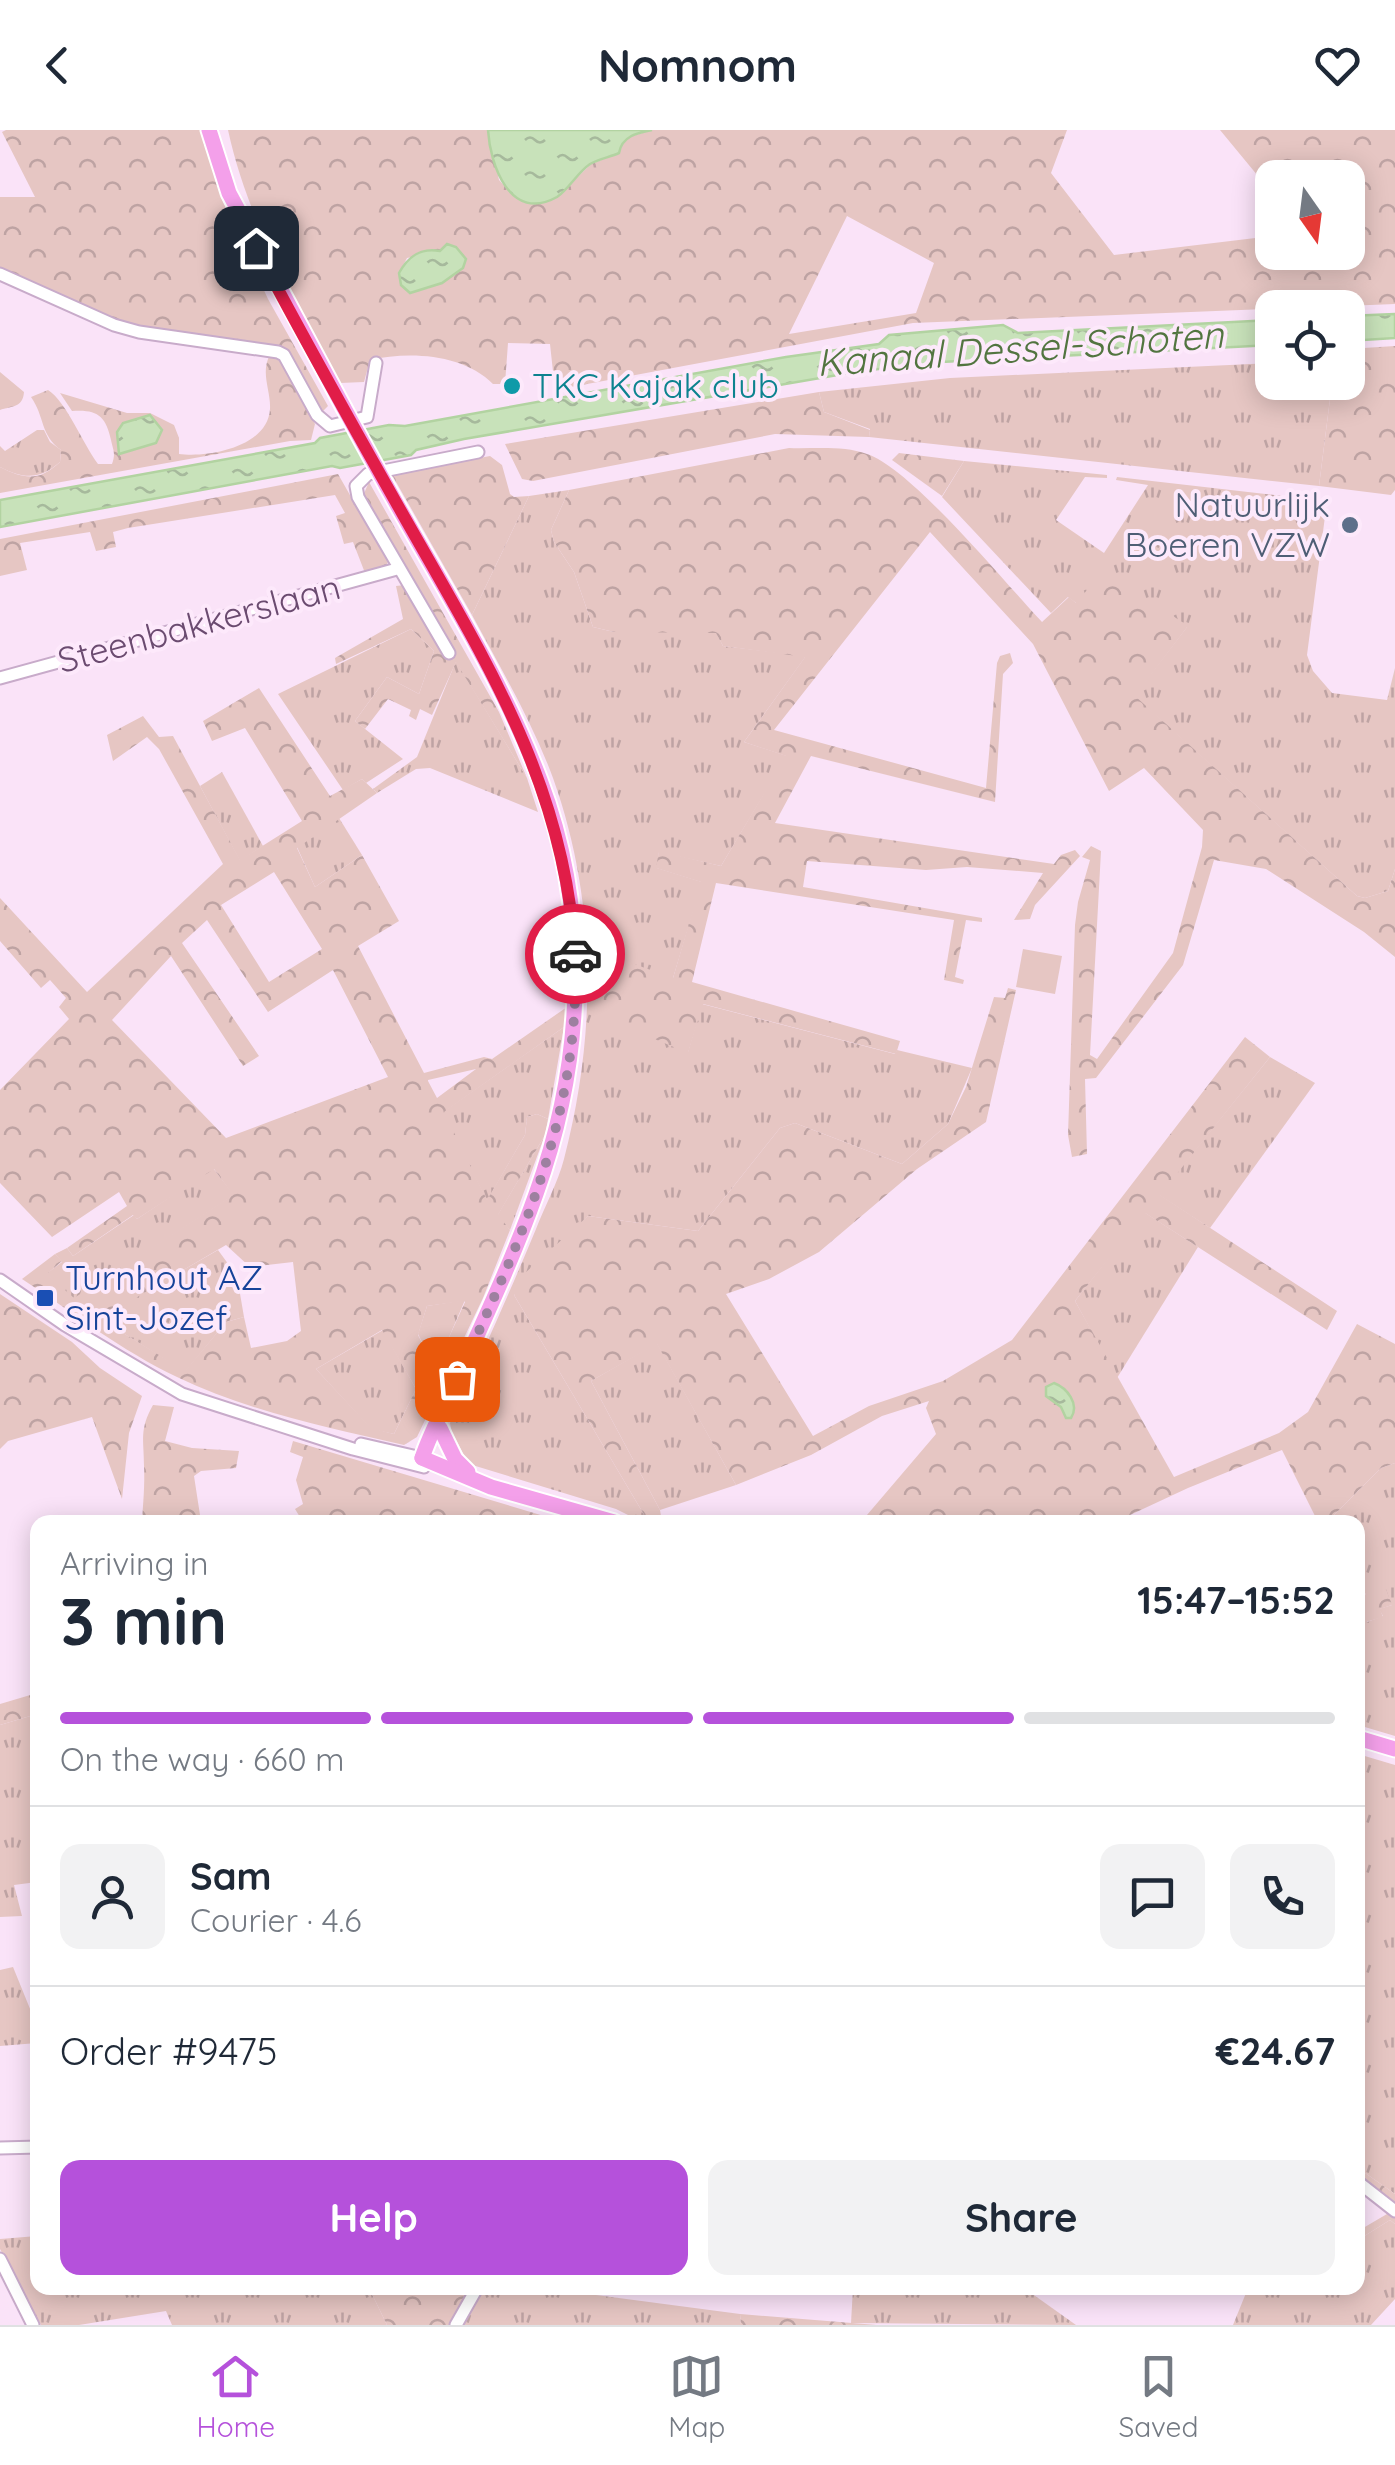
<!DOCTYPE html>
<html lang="en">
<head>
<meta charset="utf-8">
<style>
	body { margin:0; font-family:Quicksand,sans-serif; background:#f2f2f3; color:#1f2937; height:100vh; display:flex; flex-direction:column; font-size:38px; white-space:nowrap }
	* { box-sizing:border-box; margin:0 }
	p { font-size:32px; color:#747a83 }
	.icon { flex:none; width:55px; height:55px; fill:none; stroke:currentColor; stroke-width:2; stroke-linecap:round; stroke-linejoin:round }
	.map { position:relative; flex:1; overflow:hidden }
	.side { position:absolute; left:30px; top:1385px; width:1335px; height:780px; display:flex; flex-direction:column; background:#fff; border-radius:20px; box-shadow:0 5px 25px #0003 }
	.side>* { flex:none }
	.needle { width:65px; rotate:166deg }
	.buttons { position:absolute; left:1255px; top:30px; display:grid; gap:20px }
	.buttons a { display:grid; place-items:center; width:110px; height:110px; border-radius:20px; background:#fff; box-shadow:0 5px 25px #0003; font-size:50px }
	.pin { position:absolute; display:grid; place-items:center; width:85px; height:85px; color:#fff; margin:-42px; border-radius:20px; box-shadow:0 5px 15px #0006 }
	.courier { position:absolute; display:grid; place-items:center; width:100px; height:100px; margin:-50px; border:8px solid #e11d48; border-radius:50%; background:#fff; color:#222; box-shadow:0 2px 12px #0007 }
	.head em { font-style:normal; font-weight:700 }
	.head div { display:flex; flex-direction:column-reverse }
	.head { display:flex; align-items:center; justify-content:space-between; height:170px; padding:0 30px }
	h1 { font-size:65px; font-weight:700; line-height:75px }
	.bar { display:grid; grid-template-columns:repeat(4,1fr); gap:15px 10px; align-content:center; height:120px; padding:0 30px }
	.bar i { height:12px; border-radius:8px; background:#e0e1e3 }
	.bar .current { background:#b551db }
	.bar p { grid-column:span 4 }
	.line { display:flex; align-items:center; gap:25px; padding:0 30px; border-top:2px solid #e0e1e3 }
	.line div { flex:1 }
	.round { display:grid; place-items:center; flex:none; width:105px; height:105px; border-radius:20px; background:#f2f2f3 }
	.button { display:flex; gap:20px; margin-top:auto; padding:20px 30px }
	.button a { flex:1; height:115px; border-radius:20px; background:#b551db; color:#fff; font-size:40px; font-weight:700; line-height:115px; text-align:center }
	.button a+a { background:#f2f2f3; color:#1f2937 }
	header { display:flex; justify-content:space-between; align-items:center; height:130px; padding:0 30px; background:#fff; font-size:45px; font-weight:700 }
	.tabs { display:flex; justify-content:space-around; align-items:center; height:140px; border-top:2px solid #e0e1e3; background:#fff; font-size:28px; color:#747a83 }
	.tabs a { display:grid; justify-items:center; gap:5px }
	.tabs .current { color:#b551db }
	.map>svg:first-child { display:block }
	.grass { fill:url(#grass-tufts) }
	.forest { fill:url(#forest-crowns); fill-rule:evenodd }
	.garden { fill:#e6c6c3 }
	.water { fill:url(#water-ripples); stroke:#b2d3a1; stroke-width:2.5 }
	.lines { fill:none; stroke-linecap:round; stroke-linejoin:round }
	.minor-casing { stroke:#c8abca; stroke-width:15 }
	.major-casing { stroke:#fff; stroke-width:19 }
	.minor { stroke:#fff; stroke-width:11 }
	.major { stroke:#f4a0ea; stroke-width:15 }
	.major-bridge-casing { stroke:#fff; stroke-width:19; stroke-linecap:butt }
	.major-bridge { stroke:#f4a0ea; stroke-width:15 }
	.done { stroke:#9d80a0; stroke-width:10; stroke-dasharray:0 18 }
	.route { stroke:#e11d48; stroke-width:12 }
	.culture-dot { fill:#0f9aa8; stroke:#fde9fb; stroke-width:4 }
	.service-dot { fill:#5c6f8a; stroke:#fde9fb; stroke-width:4 }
	.transit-dot { fill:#1a4fb4; stroke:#fde9fb; stroke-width:4 }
	.labels { text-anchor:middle; stroke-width:8; stroke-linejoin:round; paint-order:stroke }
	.culture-label { font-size:35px; fill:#0d838f; stroke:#fde9fb; text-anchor:start }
	.service-label { font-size:35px; fill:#4e5e75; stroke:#fde9fb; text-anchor:end }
	.street-label { font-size:35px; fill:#6b4b70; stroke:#fde9fb }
	.transit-label { font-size:35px; fill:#164399; stroke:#fde9fb; text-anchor:start }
	.water-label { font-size:38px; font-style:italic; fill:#527540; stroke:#fde9fb }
</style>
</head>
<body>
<header><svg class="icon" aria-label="back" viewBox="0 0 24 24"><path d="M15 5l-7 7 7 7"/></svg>Nomnom<svg class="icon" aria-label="heart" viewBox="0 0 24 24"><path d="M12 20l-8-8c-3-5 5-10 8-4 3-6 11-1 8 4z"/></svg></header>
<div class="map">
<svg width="1395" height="2195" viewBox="0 0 1395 2195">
	<defs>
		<pattern id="grass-tufts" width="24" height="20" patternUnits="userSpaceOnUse" patternTransform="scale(2.5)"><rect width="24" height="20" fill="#e6c6c3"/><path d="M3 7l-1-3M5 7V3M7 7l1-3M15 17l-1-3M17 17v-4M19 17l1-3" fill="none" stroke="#bea3a3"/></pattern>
		<pattern id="forest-crowns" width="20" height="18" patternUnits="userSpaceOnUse" patternTransform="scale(2.5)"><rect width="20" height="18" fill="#e6c6c3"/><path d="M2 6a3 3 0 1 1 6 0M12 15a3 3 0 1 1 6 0" fill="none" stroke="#bea3a3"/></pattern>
		<pattern id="water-ripples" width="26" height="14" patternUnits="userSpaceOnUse" patternTransform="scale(2.5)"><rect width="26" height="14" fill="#c8e2ba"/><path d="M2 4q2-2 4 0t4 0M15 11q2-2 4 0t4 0" fill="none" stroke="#a6b99c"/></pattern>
	</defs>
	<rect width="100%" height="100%" fill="#fae3f8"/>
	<g class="grass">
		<path d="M1272,233V252L1332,253L1319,356L869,307L870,299L824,282L819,262L950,248Z"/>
		<path d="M37,300H44L50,312L61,320L60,332C40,350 23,349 0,337V316L5,321Z"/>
		<path d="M964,331L1107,345V348L1085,347L1056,390L1104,423L1148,355L1116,350L1117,347L1327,371L1307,525L1313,541L1332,563L1387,570L1395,538V739L1388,761L1365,768L1357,766L1134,566L1187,497L1076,473L1068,467L1051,483L942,367Z"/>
		<path d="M569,360L551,400L554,412L574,442L593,497L614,502H716L723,516L806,526L744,612L787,626L721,736L659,722L657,738L702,752L673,848L688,922L702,874L895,924L897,920L972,938L948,994L902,1034L795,993L780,998L698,1101L588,1086L514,1165L646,1388L636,1389L616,1379L469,1334L452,1303L450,1293C480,1229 509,1164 536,1099C545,1076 558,1052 564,1029C597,903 597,771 553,648C532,591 501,539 472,485L529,366Z"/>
		<path d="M411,499L434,521L419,564L387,547L355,591L403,629L366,653L362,649L343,660L278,564Z"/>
		<path d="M456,531L527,648L538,682L430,638L416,639L377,663L373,659L417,627Z"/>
		<path d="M222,642L263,716L240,731L200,656Z"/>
		<path d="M339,688L362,725L315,757L297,717Z"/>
		<path d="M564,897L548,989L537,984L527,987L525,1005L487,1071L443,982Z"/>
		<path d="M1270,927L1315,953L1210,1098L1159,1065Z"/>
		<path d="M545,1005L510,1100L497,1086Z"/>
		<path d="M213,1038L234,1065L74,1169L46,1144L62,1132L55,1124L67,1118L73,1126L134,1085L137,1089Z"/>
		<path d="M1144,1082L1198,1117L1117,1248L1075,1171Z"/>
		<path d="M218,1120L237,1146L244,1187L226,1192L185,1242L115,1198L110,1182Z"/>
		<path d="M465,1170L435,1240L418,1204L427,1176Z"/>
		<path d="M383,1200L416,1259L394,1304L371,1299L316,1239Z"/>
		<path d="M657,1213L736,1355L660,1380L591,1251Z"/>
		<path d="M1395,1333V1606L1358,1595V1487L1363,1484L1367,1492L1383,1486L1379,1479L1392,1475L1366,1465L1358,1449V1392H1327L1381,1338Z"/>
		<path d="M37,1584V1752L14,1755L22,1786L0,1787V1595Z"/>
		<path d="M1358,1624L1395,1635V2064L1358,2038Z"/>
		<path d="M13,1837L37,1896V1913L0,1916V1840Z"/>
		<path d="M1390,2090L1395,2094V2169L1371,2195H1233L1246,2163L1256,2158H1358V2110Z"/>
		<path d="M37,2106L38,2158H369L387,2195H172L166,2181L79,2195H41L0,2119V2109Z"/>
		<path d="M484,2158H543L740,2184L741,2195H462Z"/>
		<path d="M853,2158H1024L1076,2195L851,2193Z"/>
	</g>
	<g class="forest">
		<path d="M6,0H203L223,72L268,169L328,276L321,283L283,219L123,193L0,138V67H35L2,2Z"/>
		<path d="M228,0H488L499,50L512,64L562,62L591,34L619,23L626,8L652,0H1067L1051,43L1114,125L1272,106V122H1348V48H1272V63L1220,0H1395V174L913,193L555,260L550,214L508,213L505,254H493C463,224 410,221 370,230L364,252L340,253C295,170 248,92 228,0ZM847,86L934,133L916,183L789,204ZM440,121L463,138L427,159L401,156L399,143L407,128Z"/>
		<path d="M1395,216V360L1391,365L1319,356L1332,253L1348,252V219Z"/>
		<path d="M270,225L278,227L315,294L311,310L290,311L0,363V337C24,349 39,352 60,332L61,320C40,305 45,287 31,267L48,260C66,271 83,314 98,334H112C116,323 113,320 111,310C106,286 97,279 72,281L60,263L127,283H150L174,295L179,308V324C208,328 268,317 270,279C271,261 260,242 270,225Z"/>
		<path d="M0,242L24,262C23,278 11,276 0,280Z"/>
		<path d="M819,262L824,282L870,300L869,307L775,304L533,351L522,349L505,314Z"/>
		<path d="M789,318C814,319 843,315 867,324C912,339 1005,453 1042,492L1069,467L1076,473L1104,440L1188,496L1135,566L1357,766L1365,768L1388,761L1395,739V827L1364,802L1266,739L1214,730L1183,835L1096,948L1085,949L1087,1024L1072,1027L1068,1005L1075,795L1078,772L1090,730L1082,727L1091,716L1101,721L1090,925L1097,929L1173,823L1202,717L1203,700L1144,638L1109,661L1033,514L930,402L774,600L986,658L997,533L1000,526L1010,523L1013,533L1003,544L995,672L811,626L775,693L1054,734L1061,725L1075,720L1080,726L1035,775L1030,789L1014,790L1043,743L967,737L926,740L807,731L803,757L982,788V792L966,790L955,847L964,850L963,854L944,850L954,790L716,753L692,852L900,911L896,924L703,874L688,923L588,881L620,829L673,848L701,752L656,738L659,721L721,736L786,626L744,612L805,527L723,516L716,503L614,502L593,497L574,442L554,412L551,400L569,360Z"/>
		<path d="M899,323L964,331L942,366L892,330Z"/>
		<path d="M490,326L502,335L510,364L514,367L529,366L472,485L392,345Z"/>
		<path d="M338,344L388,432L385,438L365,443L353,412L344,414L336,386L345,383L335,365L128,398L113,402L116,417L96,421L90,402L20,413L27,440L0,446V409Z"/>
		<path d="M369,352L499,582L527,648L456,532L432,585L420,579L416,590L409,586L411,580L388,569L365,599L355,591L387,547L419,564L434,521L411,499L336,534L335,528L403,489L396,456L405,455L445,522L454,529L362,368Z"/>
		<path d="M259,558L330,666L362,649L377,663L297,718L315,757L362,725L399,791L358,816L424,943L484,927L492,929L567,877L564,897L444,982L487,1070L525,1005L527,987L537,984L548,989L545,1005L498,1085L510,1100L483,1168L417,1307L404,1315C329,1298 248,1281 177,1247C122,1221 72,1182 22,1149L55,1124L62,1131L47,1144L74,1168L233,1065L214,1039L137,1089L133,1085L73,1126L67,1118L127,1076L119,1062L52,1107L0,1053V960L69,889L59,877L66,868L50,850L41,858L0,811V768L87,862L223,734L159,619L147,607L113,631L107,605L143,586L159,607L173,606L240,730L302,691L245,598L212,611L203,591ZM274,742L322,819L269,852L221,775ZM207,790L268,882L333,840L388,947L226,1008L112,890L171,826L243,936L259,926L182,813ZM476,939L437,968L428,951V950ZM226,1115L250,1137L293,1132L301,1201L287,1211L251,1218L244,1187L226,1192L185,1241L115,1198L110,1183ZM464,1171L465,1172L435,1238L418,1205L427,1176ZM382,1200L416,1259L394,1304L371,1298L316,1239Z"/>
		<path d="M1008,858L1016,860L986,992L917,1039L819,1122L769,1149L726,1164L813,1306L869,1276L943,1251L1012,1210L1245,907L1270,927L1160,1065L1337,1181L1327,1200L1145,1083L1075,1171L1174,1347L1279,1303L1308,1282L1357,1194L1395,1214V1333L1381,1338L1327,1392H1318L1282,1320L1188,1358L1115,1392H861L936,1304L926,1278L929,1271L882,1286L811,1325L736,1355L657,1214L591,1251L660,1380L662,1392L646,1388L514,1165L525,1143L588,1086L698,1101L780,998L795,993L902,1034L948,994L966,957L994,867L1005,868Z"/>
		<path d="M0,1164L72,1212L100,1238L142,1266L129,1303L122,1369L92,1287L8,1311L0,1319Z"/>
		<path d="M153,1275L174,1277L165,1311L192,1318L239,1321L236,1338L201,1341L194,1346L200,1385H211L213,1392H142C143,1374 145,1355 144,1336C144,1309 139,1300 153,1275Z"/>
		<path d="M293,1311L564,1392H303L295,1379L303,1374L296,1350L303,1327L290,1322Z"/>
		<path d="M1358,1449L1366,1465L1386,1459L1392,1475L1380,1479L1383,1487L1366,1492L1358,1473Z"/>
		<path d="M37,1563V1584L0,1595V1574Z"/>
		<path d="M1358,2038L1395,2064V2094L1390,2090L1358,2110V2101L1387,2084L1367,2066L1372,2060L1358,2049Z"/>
		<path d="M369,2158H474L453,2195H387Z"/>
		<path d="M740,2184L877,2195H741Z"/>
	</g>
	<path class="garden" d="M1023,819L1062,826L1055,864L1016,857Z"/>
	<g class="water">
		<path d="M488,0H652C637,3 622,6 619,23C610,27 599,29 590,34C577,43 569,59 557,67C510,93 490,35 488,0Z"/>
		<path d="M447,114L456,117L466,129L463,138L442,153L410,163L401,155L399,143C408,127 420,117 440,121Z"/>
		<path d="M1395,184V208L1348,211V186Z"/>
		<path d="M1272,190V215L941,232L861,241L464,309L416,320L411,325L340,338L332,336L0,397V370L315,313L320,308L389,295L405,296L786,227L879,214L889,205L1003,195L1018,203Z"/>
		<path d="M150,285L162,300L156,313L119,324L117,302L123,293Z"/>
		<path d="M1054,1253C1067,1258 1080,1274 1071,1288H1066L1061,1277L1046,1266V1257Z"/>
	</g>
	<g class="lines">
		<g class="minor-casing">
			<g id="minor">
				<path d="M0,144L114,195L139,202L278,222L284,225L317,285L330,296L367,287L376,233"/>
				<path d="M449,523L358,367L356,356L368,344L478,322"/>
				<path d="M0,548L397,439"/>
				<path d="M0,1150L65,1195L182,1264L353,1319L424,1337"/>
				<path d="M361,1314L422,1328"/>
				<path d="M0,2018L38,2017"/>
				<path d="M1358,2052L1395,2081"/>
				<path d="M0,2129L33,2195"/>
				<path d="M456,2195L477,2158"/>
			</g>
		</g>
		<g class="major-casing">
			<g id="major">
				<path d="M209,0L229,63L344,278"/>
				<path d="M386,355C439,451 501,546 540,650C591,784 584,931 536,1064C513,1129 484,1190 456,1252C444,1278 431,1301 422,1328"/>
				<path d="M440,1298L455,1329L468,1342"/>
				<path d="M422,1328L491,1357L614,1392"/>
				<path d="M1358,1608L1395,1619"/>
			</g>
		</g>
		<use href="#minor" class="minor"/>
		<use href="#major" class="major"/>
		<g class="major-bridge-casing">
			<path id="major-bridge" d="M344,278L386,355"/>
		</g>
		<use href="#major-bridge" class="major-bridge"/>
	</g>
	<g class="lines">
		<path class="done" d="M457,1249C522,1107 581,984 575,824"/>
		<path class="route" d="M256,118C304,209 355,300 406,390C487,533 565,656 575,824"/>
	</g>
	<circle class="culture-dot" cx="512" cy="256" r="10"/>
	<circle class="service-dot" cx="1350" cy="395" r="10"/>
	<rect class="transit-dot" x="35" y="1158" width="20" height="20" rx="5"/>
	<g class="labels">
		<g class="culture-label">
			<text x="532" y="268">TKC Kajak club</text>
		</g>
		<g class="service-label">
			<text x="1330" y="387">Natuurlijk<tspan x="1330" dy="40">Boeren VZW</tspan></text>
		</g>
		<g class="street-label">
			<text transform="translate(199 494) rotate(-15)" y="12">Steenbakkerslaan</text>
		</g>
		<g class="transit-label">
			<text x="65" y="1160">Turnhout AZ<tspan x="65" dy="40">Sint-Jozef</tspan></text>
		</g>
		<g class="water-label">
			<text transform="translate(1020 219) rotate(-4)" y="13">Kanaal Dessel-Schoten</text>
		</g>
	</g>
</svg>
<div class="buttons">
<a><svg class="needle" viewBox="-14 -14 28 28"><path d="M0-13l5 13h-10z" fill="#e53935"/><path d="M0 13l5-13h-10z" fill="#747a83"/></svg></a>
<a><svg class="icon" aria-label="locate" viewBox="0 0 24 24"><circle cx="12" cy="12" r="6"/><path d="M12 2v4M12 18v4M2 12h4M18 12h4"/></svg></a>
</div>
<div class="pin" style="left:457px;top:1249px;background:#ea580c"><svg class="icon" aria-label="bag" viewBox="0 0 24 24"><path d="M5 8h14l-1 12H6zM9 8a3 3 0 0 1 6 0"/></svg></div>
<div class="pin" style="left:256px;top:118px;background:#1f2937"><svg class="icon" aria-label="home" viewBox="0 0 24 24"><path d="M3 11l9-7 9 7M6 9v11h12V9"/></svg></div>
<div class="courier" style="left:575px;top:824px"><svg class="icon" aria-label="car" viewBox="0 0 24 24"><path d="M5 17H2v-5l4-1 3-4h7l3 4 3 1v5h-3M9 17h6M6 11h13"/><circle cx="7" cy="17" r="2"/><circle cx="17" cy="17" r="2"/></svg></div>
<section class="side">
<div class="head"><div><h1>3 min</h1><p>Arriving in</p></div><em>15:47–15:52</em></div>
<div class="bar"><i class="current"></i><i class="current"></i><i class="current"></i><i></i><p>On the way · 660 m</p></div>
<div class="line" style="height:180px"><a class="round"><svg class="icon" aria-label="person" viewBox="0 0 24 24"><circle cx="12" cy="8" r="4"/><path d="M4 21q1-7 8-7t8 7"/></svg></a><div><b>Sam</b><p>Courier · 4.6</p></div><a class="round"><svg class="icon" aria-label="chat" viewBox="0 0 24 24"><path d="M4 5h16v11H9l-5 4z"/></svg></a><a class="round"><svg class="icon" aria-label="phone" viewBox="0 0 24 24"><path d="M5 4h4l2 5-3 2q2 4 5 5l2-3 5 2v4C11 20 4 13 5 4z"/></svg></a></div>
<div class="line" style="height:130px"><div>Order #9475</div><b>€24.67</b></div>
<div class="button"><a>Help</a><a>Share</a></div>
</section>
</div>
<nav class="tabs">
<a class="current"><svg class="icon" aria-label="home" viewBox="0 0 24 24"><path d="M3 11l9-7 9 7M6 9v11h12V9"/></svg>Home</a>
<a><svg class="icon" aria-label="map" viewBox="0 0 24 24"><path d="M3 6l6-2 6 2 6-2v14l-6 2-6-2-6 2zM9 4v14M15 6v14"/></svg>Map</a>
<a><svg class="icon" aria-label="saved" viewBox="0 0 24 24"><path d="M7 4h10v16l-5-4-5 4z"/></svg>Saved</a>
</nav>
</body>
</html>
